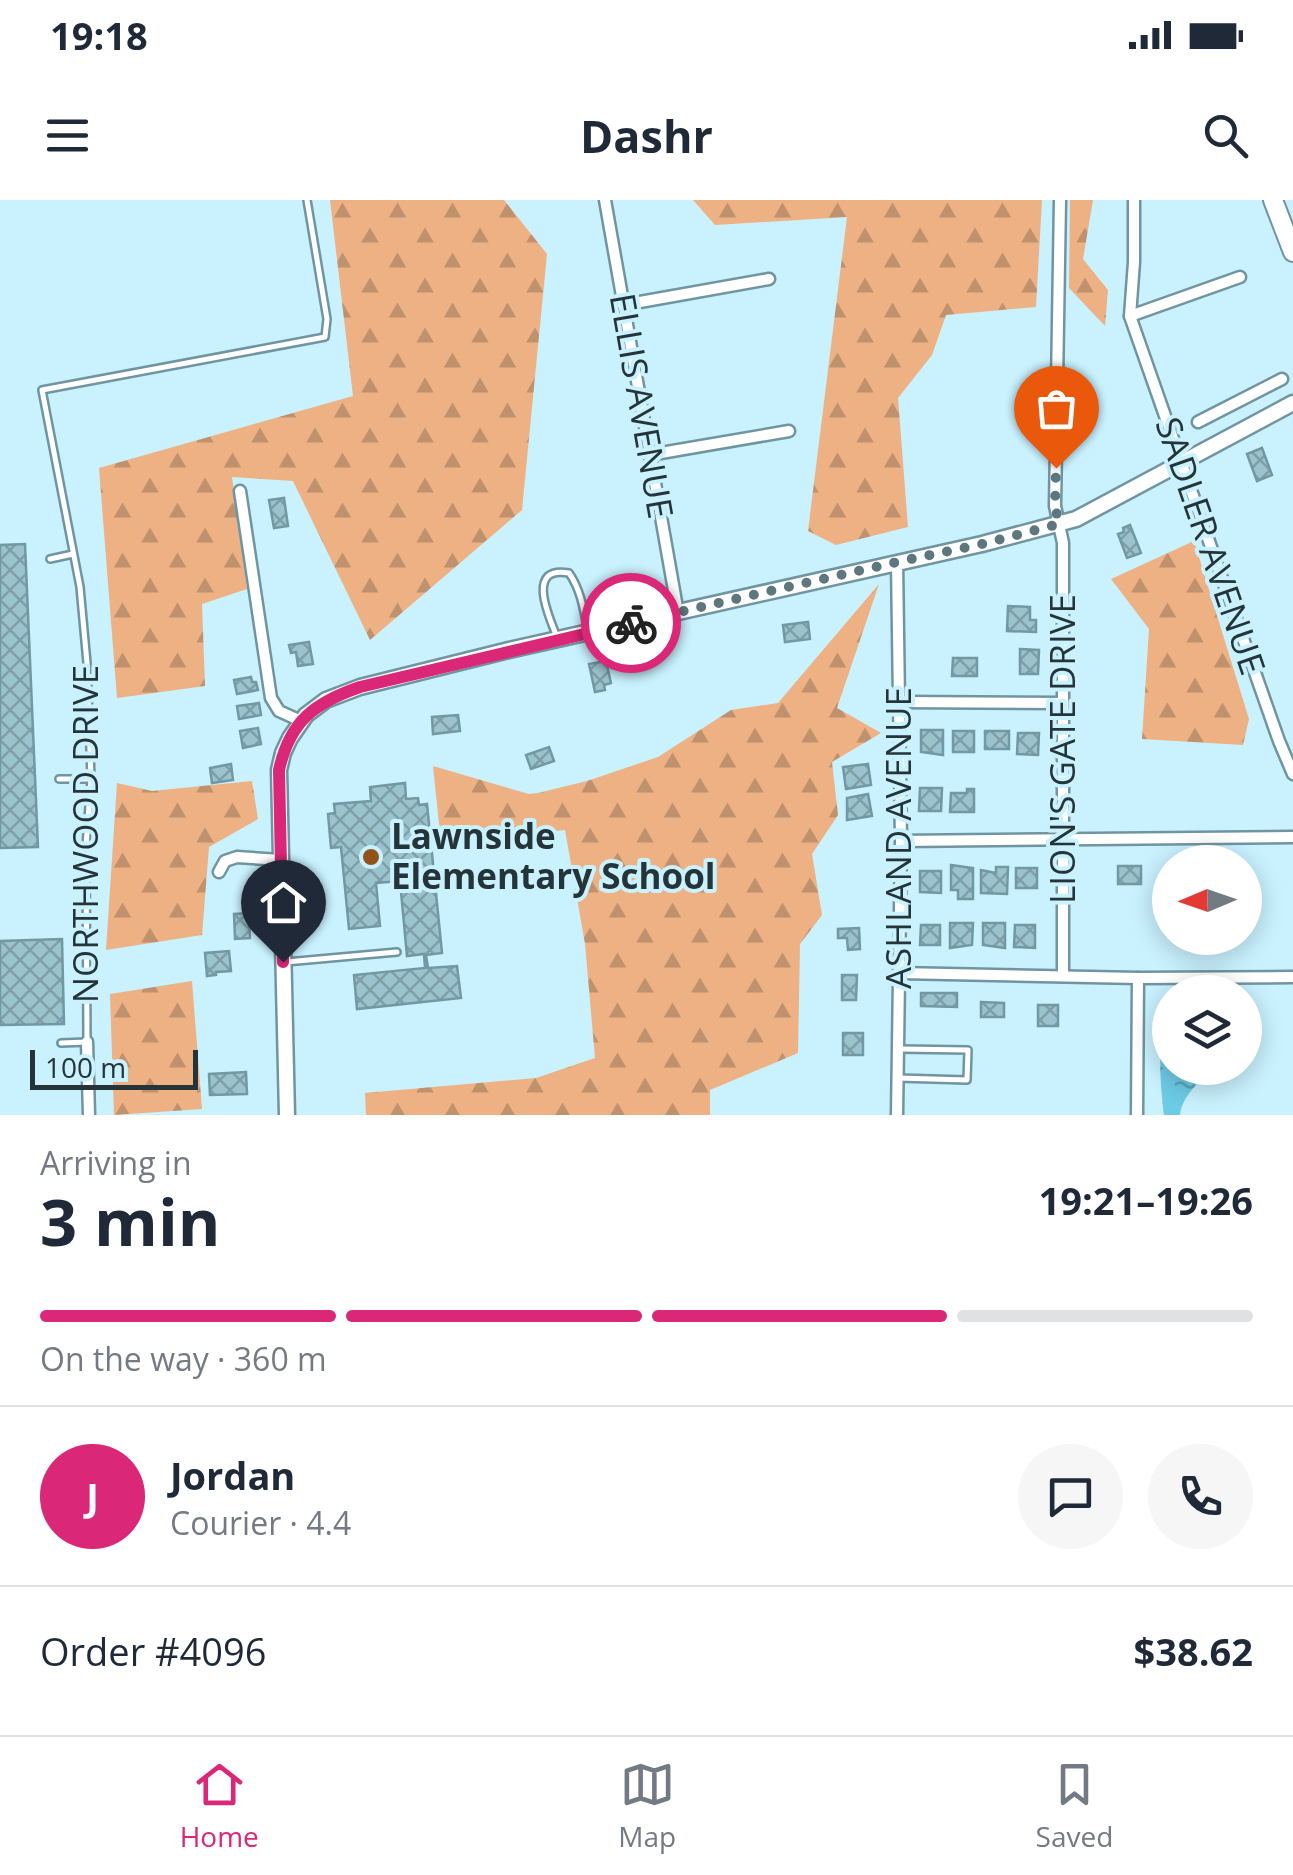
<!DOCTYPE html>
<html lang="en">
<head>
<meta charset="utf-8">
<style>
	body { margin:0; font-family:"Open Sans",sans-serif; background:#f6f6f7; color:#1f2937; height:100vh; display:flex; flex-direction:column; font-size:38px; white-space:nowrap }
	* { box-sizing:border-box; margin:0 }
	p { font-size:32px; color:#747a83 }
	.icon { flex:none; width:55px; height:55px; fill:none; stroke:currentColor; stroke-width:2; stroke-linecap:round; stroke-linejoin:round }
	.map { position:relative; height:915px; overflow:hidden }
	.details { display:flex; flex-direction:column; background:#fff; flex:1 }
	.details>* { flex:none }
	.needle { width:65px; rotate:268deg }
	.buttons { position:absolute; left:1152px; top:645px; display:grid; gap:20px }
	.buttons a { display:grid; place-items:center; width:110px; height:110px; border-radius:50%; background:#fff; box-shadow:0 5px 25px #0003; font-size:50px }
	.scale { position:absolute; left:30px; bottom:25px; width:168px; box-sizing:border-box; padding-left:10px; border:5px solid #243439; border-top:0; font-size:28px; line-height:35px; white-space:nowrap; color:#243439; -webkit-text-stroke:8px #c9f1fe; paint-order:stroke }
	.pin { position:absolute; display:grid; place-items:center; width:85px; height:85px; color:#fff; margin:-102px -42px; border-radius:50% 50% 50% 0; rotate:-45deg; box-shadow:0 0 10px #0007 }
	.pin .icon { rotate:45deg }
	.courier { position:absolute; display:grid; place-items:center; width:100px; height:100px; margin:-50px; border:8px solid #db2777; border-radius:50%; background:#fff; color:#222; box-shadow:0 2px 12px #0007 }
	.headline em { font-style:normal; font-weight:700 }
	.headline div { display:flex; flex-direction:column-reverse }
	.headline { display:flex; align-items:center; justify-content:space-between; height:170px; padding:0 40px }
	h1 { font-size:65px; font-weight:700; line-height:75px }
	.bar { display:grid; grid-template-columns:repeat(4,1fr); gap:15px 10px; align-content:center; height:120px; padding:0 40px }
	.bar i { height:12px; border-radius:8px; background:#e0e1e3 }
	.bar .selected { background:#db2777 }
	.bar p { grid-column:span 4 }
	.line { display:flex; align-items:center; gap:25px; padding:0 40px; border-top:2px solid #e0e1e3 }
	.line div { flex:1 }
	.round { display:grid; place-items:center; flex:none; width:105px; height:105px; border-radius:52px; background:#f6f6f7 }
	.status { display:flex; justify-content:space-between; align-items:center; height:70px; padding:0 50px; background:#fff; direction:ltr }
	.status svg { height:28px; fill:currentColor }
	header { display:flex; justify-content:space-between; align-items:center; height:130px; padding:0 40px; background:#fff; font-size:45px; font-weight:700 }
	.dock { display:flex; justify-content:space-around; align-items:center; height:140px; border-top:2px solid #e0e1e3; background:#fff; font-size:28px; color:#747a83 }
	.dock a { display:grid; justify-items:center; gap:5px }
	.dock .selected { color:#db2777 }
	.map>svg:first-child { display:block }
	.forest { fill:url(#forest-firs) }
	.water { fill:url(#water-ripples) }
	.building { fill:url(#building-cross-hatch); stroke:#7298a3; stroke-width:2.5 }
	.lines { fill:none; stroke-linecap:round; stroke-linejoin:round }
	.service-casing { stroke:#7095a1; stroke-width:10 }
	.minor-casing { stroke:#7095a1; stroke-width:15 }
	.tertiary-casing { stroke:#7095a1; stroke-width:19 }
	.primary-casing { stroke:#7095a1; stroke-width:22 }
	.service { stroke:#fff; stroke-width:5 }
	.minor { stroke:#fff; stroke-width:10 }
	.tertiary { stroke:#fff; stroke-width:14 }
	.primary { stroke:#fff; stroke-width:18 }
	.done { stroke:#5e767e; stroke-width:10; stroke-dasharray:0 18 }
	.route { stroke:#db2777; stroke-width:12 }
	.poi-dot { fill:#92531a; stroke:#c9f1fe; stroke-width:4 }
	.labels { text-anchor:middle; stroke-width:8; stroke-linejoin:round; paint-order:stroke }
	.street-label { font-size:35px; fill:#243439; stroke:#c9f1fe }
	.poi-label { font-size:35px; font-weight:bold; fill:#243439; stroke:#c9f1fe; text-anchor:start }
</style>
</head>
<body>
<div class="status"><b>19:18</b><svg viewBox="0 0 49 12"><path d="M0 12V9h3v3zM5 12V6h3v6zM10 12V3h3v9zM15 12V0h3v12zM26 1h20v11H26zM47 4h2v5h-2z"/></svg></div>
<header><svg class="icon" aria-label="menu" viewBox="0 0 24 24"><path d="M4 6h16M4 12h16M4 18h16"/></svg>Dashr<svg class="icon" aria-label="search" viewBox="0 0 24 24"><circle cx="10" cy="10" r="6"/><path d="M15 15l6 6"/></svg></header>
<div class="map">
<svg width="1293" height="915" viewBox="0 0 1293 915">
	<defs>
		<pattern id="forest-firs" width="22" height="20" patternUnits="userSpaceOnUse" patternTransform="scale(2.5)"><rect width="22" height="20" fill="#edb184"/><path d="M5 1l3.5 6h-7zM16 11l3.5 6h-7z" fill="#c0916d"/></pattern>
		<pattern id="water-ripples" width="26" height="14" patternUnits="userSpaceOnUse" patternTransform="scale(2.5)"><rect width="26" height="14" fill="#6dcbe5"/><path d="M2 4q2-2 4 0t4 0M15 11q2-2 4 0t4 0" fill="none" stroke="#59a6bb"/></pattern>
		<pattern id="building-cross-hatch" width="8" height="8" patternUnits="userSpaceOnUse" patternTransform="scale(2.5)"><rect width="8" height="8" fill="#9bc3ce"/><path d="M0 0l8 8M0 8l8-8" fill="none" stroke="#7e9fa8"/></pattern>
	</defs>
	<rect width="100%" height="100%" fill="#c9f1fe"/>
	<g class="forest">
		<path d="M330,0H504L547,54L522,310L370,440L293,281L232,277L247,389L202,404L205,486L117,498L99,268L353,196Z"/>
		<path d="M693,0H1042L1036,107L946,115L932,155L898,198L908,327L836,345L808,331L847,17L715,25Z"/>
		<path d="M1070,0H1093L1083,59L1108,90L1105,126L1069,88Z"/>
		<path d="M1194,341L1249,519L1243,545L1142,539L1149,429L1111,379Z"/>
		<path d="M879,384L837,508L881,533L832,562L838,615L812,654L822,715L800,744L798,853L710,890V915H366L365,893L536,878L595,858L585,744L565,630L441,643L433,566L529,594L538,593L587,581L658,557L731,510L778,503Z"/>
		<path d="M252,581L258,619L209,647L202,735L106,750L117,583L152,591Z"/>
		<path d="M192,781L202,909L114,915L110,794Z"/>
	</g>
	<path class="water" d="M1170,805V868H1213C1200,881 1182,896 1180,915H1164C1160,885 1156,831 1170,805Z"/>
	<g class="building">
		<path d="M1262,248L1272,275L1257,281L1247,254Z"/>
		<path d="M284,298L288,326L274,328L269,300Z"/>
		<path d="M1130,325L1141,353L1127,358L1118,334L1124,332L1123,328Z"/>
		<path d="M25,344L38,647L0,648V345Z"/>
		<path d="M1008,406L1030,407V420H1036V432L1007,431Z"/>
		<path d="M808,422L810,439L785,442L783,425Z"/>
		<path d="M309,442L313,464L298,466L296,452L291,453L289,445Z"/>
		<path d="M1020,449L1039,450L1038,474H1020Z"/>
		<path d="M953,458H977V476H952Z"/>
		<path d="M606,461L611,483L604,485L605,490L595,492L589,464Z"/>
		<path d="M251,477L252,482H256L258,490L237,494L234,480Z"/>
		<path d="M259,503L261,515L239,519L237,506Z"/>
		<path d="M458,515L460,531L433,534L432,517Z"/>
		<path d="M258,528L261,544L243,548L240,531Z"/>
		<path d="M921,530H943V555L921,552Z"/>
		<rect x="953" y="531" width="21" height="21"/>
		<rect x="985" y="531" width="24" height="18"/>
		<path d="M1018,533H1039L1038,555L1017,554Z"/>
		<path d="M549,547L554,561L531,569L526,555Z"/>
		<path d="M231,564L233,580L212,583L210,568Z"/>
		<path d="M868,564L871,585L846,589L843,567Z"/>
		<path d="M405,583L406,599L418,598L419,605L427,604L442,753L426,755L428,768L457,766L461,798L357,809L354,775L425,768L424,754L407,756L400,681L376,683L380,726L349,729L341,647L331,648L328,614L335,613L334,604L371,601L370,587Z"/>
		<path d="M920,588H942L941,611H919Z"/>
		<path d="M967,589H974V612H950L951,593H967Z"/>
		<path d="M868,594L872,616L847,620V598Z"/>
		<path d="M951,665L973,668V699H958V690H951Z"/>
		<rect x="1118" y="666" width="23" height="18"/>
		<path d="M996,667H1008L1007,694L981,693V670L996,673Z"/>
		<rect x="1016" y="668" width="21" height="20"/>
		<path d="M920,671H941V693L920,692Z"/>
		<path d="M249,713L250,738L235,739L234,714Z"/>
		<path d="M950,723H973L972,745L950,748Z"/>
		<path d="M983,723H1005V748L983,745Z"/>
		<path d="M921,725H940V745H920Z"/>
		<path d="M1015,725H1035V748L1014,747Z"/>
		<path d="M859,728L860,749L848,750L847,738H838V729Z"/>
		<path d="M62,739L64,824L0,825V741Z"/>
		<path d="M229,751L231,771L216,772V775L207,776L205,753Z"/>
		<path d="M842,775H857L856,800H842Z"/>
		<path d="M921,793H957V807L921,806Z"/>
		<path d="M981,802L1004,803V817H981Z"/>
		<rect x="1038" y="805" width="20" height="21"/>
		<rect x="843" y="833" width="20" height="22"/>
		<path d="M246,872L247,894L210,895L209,874Z"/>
	</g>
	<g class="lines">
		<g class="service-casing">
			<g id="service">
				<path d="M50,359L73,354"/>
				<path d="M557,437C549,417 525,365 569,373C581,390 584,411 588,432"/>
				<path d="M59,579H91"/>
				<path d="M286,762L397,752"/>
				<path d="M61,843L87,842L86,646L91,579L87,463L80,387L42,190L325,137L327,119L307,0"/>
				<path d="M898,878L967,880L968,850L900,849"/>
			</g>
		</g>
		<g class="minor-casing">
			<g id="minor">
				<path d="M605,0L678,413"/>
				<path d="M1060,0L1055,306L1063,343V775"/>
				<path d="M1134,0V62L1130,116L1279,541L1293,574"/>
				<path d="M623,105L769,79"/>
				<path d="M1130,116L1240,77"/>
				<path d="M1198,222L1282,179"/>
				<path d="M649,255L789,231"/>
				<path d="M240,291L271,498L279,511L301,521"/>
				<path d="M897,362L901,641L897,915"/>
				<path d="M900,502L1063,503"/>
				<path d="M901,641L1293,637"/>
				<path d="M219,672L225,661L237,657L280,660"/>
				<path d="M899,773L1138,778L1293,777"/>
				<path d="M87,842L89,915"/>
				<path d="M1137,915L1138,778"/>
			</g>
		</g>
		<g class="tertiary-casing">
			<path id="tertiary" d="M287,915L279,570L283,553L290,538L306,515L326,500L360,487L509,450L982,344L1076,319L1293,203"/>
		</g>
		<g class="primary-casing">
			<path id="primary" d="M1273,0L1293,52"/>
		</g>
		<use href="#service" class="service"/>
		<use href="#minor" class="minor"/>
		<use href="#tertiary" class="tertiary"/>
		<use href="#primary" class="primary"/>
	</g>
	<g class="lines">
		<path class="done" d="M631,423L897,362L982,344L1059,324L1055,306L1056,268"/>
		<path class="route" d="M283,762L279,570C290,521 314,503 360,487L631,423"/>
	</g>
	<circle class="poi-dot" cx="371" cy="657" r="10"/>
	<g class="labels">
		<g class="street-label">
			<text transform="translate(641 206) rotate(80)" y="12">ELLIS AVENUE</text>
			<text transform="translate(1210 346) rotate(71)" y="12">SADLER AVENUE</text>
			<text transform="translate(1063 549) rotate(-90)" y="12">LION'S GATE DRIVE</text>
			<text transform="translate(86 634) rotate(-90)" y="12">NORTHWOOD DRIVE</text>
			<text transform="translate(899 638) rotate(-90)" y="12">ASHLAND AVENUE</text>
		</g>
		<g class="poi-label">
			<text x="391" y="649">Lawnside<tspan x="391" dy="40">Elementary School</tspan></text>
		</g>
	</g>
</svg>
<div class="buttons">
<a><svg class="needle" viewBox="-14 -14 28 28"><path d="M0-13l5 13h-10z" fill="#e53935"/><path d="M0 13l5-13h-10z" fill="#747a83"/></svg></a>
<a><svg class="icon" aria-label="layers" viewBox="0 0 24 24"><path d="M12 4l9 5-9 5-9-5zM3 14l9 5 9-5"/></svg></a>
</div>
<div class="scale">100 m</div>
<div class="pin" style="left:1056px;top:268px;background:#ea580c"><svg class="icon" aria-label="bag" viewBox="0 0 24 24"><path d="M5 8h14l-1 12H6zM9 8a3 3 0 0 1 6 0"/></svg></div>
<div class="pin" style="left:283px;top:762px;background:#1f2937"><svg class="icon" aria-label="home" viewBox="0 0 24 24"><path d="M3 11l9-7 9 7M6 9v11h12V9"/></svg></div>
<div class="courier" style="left:631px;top:423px"><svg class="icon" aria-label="bike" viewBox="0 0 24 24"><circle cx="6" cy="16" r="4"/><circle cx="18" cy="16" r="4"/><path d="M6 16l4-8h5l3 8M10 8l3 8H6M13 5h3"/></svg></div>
</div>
<section class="details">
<div class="headline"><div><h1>3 min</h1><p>Arriving in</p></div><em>19:21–19:26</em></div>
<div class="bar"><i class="selected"></i><i class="selected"></i><i class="selected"></i><i></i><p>On the way · 360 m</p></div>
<div class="line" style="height:180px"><b class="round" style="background:#db2777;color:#fff">J</b><div><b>Jordan</b><p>Courier · 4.4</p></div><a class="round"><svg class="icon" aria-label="chat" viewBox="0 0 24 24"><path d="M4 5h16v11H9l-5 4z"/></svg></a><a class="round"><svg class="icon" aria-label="phone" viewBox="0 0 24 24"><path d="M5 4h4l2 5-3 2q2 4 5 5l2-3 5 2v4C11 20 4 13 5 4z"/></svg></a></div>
<div class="line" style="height:130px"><div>Order #4096</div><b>$38.62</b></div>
</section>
<nav class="dock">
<a class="selected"><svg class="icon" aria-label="home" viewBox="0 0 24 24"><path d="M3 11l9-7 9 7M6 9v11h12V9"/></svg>Home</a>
<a><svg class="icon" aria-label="map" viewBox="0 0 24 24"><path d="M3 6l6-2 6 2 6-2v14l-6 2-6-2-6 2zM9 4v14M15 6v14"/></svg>Map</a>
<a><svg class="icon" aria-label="saved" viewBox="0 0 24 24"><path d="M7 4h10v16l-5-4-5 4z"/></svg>Saved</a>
</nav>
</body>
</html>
